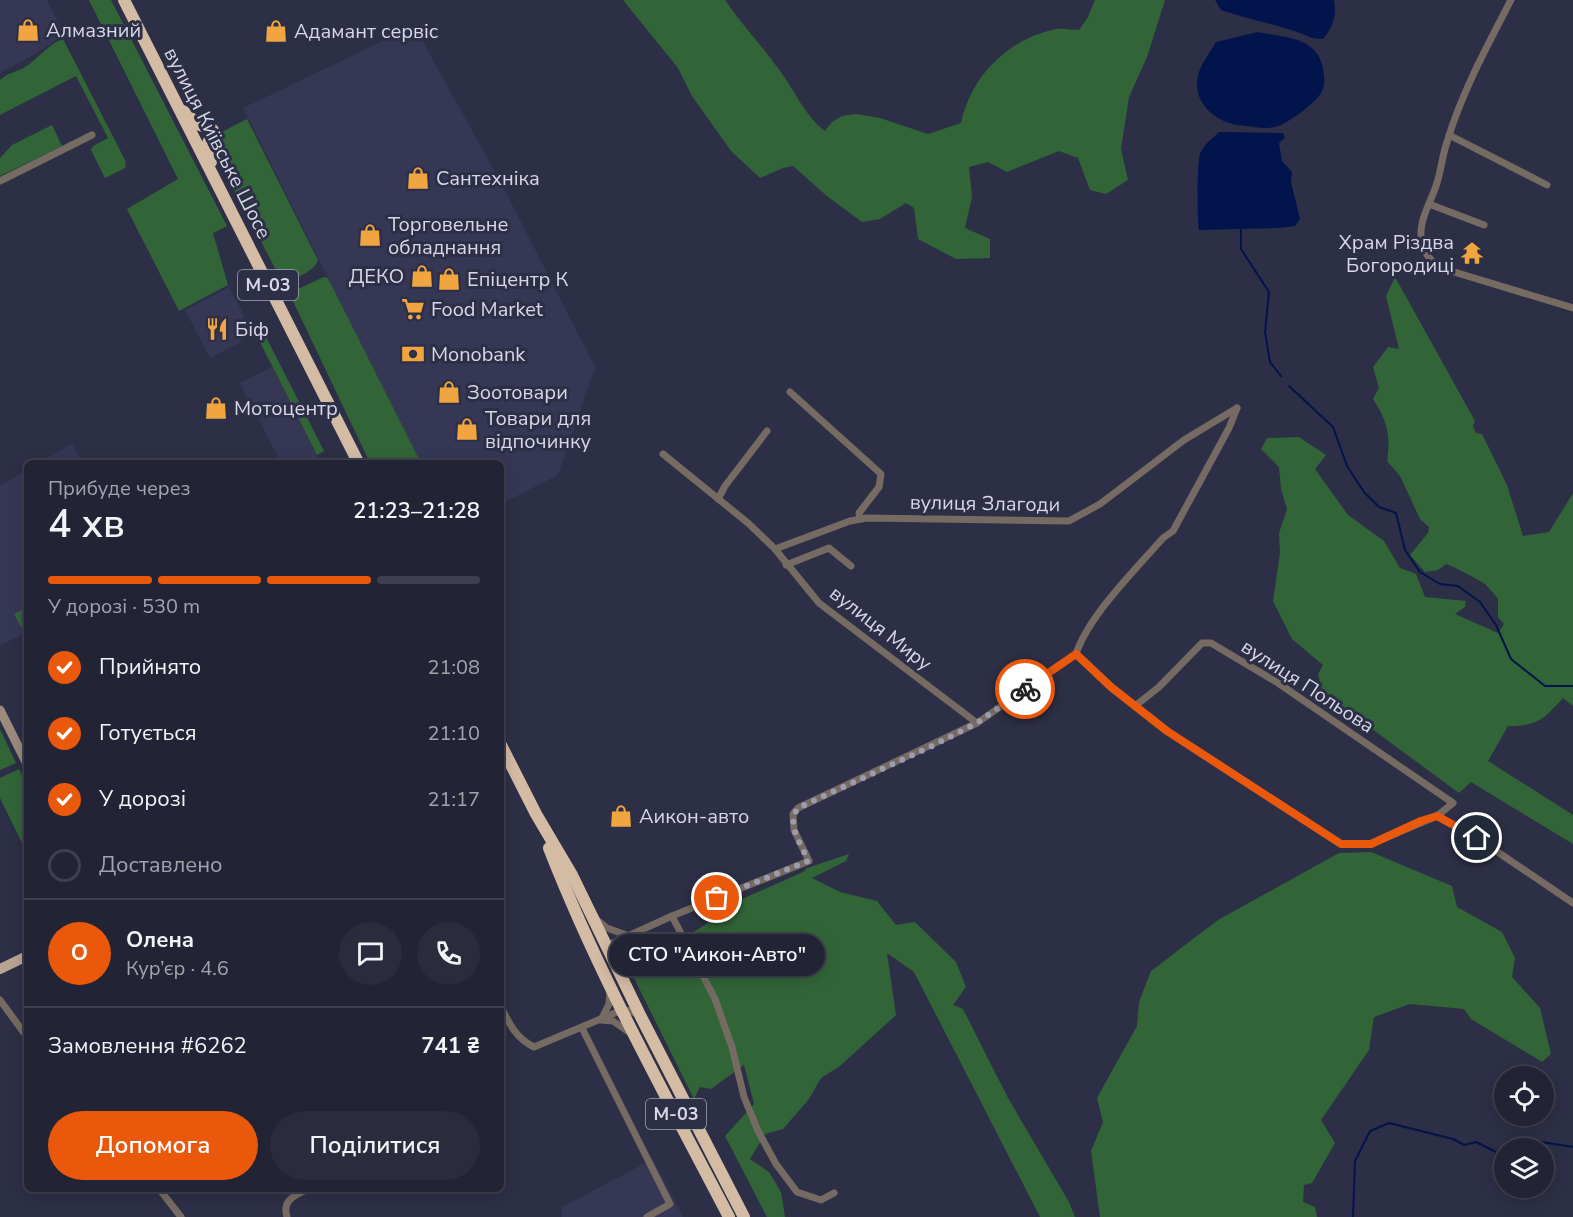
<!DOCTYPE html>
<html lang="uk">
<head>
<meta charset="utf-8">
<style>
	body { margin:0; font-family:"Nunito Sans",sans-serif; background:#2a2b3c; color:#f1f3f6; height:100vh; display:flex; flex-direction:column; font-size:22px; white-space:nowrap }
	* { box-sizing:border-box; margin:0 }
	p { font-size:20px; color:#a2a4ac }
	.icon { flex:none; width:33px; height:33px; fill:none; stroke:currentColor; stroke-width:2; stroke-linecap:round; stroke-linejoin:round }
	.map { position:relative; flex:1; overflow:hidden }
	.drawer { position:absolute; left:24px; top:460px; width:480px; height:732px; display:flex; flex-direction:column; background:#222334; border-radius:9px; box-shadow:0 3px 15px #0003,0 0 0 2px #3f404f }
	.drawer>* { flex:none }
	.fabs { position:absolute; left:1494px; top:1066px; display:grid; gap:12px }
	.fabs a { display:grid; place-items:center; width:60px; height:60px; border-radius:50%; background:#222334; box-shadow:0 3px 15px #0003,0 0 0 2px #3f404f; font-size:30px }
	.pin { position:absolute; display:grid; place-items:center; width:51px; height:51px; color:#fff; margin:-26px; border:3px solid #fff; border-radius:50%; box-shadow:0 2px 6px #0007 }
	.courier { position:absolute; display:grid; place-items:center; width:60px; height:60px; margin:-30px; border:4px solid #ea580c; border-radius:50%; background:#fff; color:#222; box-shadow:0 2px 8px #0007 }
	.bubble { position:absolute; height:42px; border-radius:21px; background:#222334; box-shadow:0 3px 15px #0003,0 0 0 2px #3f404f; font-size:20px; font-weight:600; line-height:42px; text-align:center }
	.headline em { font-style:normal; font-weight:600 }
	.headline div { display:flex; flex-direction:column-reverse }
	.headline { display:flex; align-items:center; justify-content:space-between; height:102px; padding:0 24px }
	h1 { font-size:39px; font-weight:600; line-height:45px }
	.bar { display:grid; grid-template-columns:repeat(4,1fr); gap:9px 6px; align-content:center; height:72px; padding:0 24px }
	.bar i { height:8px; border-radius:4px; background:#3f404f }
	.bar .selected { background:#ea580c }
	.bar p { grid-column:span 4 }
	.line { display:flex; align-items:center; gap:15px; padding:0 24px; border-top:2px solid #3f404f }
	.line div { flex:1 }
	.round { display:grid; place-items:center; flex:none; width:63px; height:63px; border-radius:32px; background:#2a2b3c }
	ol { padding:0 24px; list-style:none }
	li { display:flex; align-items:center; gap:18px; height:66px }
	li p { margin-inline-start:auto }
	li .icon { padding:6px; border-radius:50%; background:#ea580c; color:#fff; stroke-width:4 }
	li:last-child { color:#a2a4ac }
	li i { width:33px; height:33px; border:3px solid #3f404f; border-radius:50% }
	.action { display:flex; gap:12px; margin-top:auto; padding:12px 24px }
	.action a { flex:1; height:69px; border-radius:36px; background:#ea580c; color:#fff; font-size:24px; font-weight:600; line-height:69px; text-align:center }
	.action a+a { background:#2a2b3c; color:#f1f3f6 }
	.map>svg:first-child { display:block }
	.built { fill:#363755 }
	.green { fill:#316537 }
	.water { fill:#01144c }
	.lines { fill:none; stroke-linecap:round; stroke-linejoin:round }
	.stream { stroke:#01144c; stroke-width:2 }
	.street { stroke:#756b62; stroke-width:7 }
	.secondary { stroke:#9c8b7d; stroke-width:9 }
	.primary { stroke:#b9a491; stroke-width:10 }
	.highway { stroke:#d3bba4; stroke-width:12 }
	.done { stroke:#9b9daf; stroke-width:6; stroke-dasharray:0 10.8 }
	.route { stroke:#ea580c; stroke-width:8 }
	.labels { text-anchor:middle; stroke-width:6; stroke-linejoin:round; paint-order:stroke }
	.shield { fill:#2d2f46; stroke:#a3a5b7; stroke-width:1.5 }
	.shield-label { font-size:18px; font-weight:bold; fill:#d6d8e7 }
	.poi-label { font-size:20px; fill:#d6d8e7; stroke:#2d2f46; text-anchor:start }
	.street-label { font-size:20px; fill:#d6d8e7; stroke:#2d2f46 }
</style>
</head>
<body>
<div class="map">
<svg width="1573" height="1217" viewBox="0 0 1573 1217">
	<rect width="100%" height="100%" fill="#2d2f46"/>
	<g class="built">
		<path d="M0,0H47L64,35L35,54L0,73Z"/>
		<path d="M414,26L498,177L595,367L558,475L501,504V464L421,463L243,108Z"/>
		<path d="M229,287L244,315L240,333L241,342L210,358L185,310Z"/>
		<path d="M272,367L318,457L306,463H281L240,383Z"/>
		<path d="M72,444L83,463H38Z"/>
		<path d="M27,470V633L0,645V486Z"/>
		<path d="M653,1159L683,1217H562V1207Z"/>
	</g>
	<g class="green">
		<path d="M89,0H111L227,226L213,233L228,285L179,311L127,209L178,179Z"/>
		<path d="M623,0H725C742,25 763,47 780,71C795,91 805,116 825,131L832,122L842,116L856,114L880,118L928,134L961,123C971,76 1008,39 1056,29C1063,28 1072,30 1079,30L1088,17L1095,0H1165L1147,57L1129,97L1121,149L1128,180L1106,194L1090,190L1078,158L1059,151L1007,172L988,162L969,167L972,197L965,228L990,239V258L956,259L918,239L914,208L906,203L880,219L862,222L828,197L793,166L783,168L760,178L731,151L692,96L678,68Z"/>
		<path d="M63,39L126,162L125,168L105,178L91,150L93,146L108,138L76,76L0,115V80C11,71 15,73 25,67C38,59 48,44 63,39Z"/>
		<path d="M247,119L318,260C315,272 287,285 278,274L212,147L218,134Z"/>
		<path d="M52,125L62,146L0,176V158L12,145Z"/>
		<path d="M324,277L328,278L421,463H370L292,299L298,289Z"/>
		<path d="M1395,277L1475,421L1473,426L1476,433L1482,434L1507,485L1523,536L1549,532L1573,493V706L1563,698C1544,719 1538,726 1508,726L1488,761L1573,815V844L1471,782L1459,793L1323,693L1318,674L1323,665L1292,639L1273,601L1280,553L1279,533L1287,509L1281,489L1279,467L1261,449L1267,438L1299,437L1326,455L1315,469L1348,515L1384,541L1400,568L1416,574L1425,597L1466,601L1465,607L1455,614L1498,633L1504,624L1498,617V599C1494,594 1490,589 1485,584C1483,582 1449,564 1446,564L1438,570L1425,572L1410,555L1428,533L1429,527L1420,519L1400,476L1387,461C1391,436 1387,420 1373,399L1379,388L1373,367L1388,347L1399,349L1386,296Z"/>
		<path d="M265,335L324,451L317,455L258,338Z"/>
		<path d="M27,607V623L21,627L14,614Z"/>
		<path d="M0,729L16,763L0,770Z"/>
		<path d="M19,769L27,785V853L0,798V778Z"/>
		<path d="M1371,852L1452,886L1457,907L1502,932L1515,958L1512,977L1540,1008L1551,1054L1542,1062L1471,1019L1464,1009L1410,1004L1374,1017L1369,1050L1321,1120L1335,1143L1312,1183L1304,1185L1303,1202L1315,1207L1317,1217H1100L1091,1151L1103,1122L1097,1098L1137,1026L1139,1002L1151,971L1218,920L1339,853Z"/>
		<path d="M849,854L846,861L812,878L840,892L877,901L896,925L915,922L956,962L966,987L953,1005L963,1009L1008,1098L1069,1202L1075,1217H1040L914,972L887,953L896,1015L840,1066L821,1078L809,1099L783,1129L765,1134L750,1159L769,1172L781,1192L785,1217H767L725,1136L754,1104L744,1065L711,1089L700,1087L694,1099L632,974L640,943L651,937C678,944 706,929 722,908L803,872L807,868Z"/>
	</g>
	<g class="water">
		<path d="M1215,0H1334C1337,16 1333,27 1323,39C1311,40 1303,33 1291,30C1268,23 1244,18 1221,10Z"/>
		<path d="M1258,32C1275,36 1301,36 1314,50C1323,59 1328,82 1321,93C1315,103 1290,122 1278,126C1268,130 1256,127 1246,126C1214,125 1185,98 1202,65C1206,57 1212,49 1216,42Z"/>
		<path d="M1219,132L1283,133L1285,138L1279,143L1282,161L1292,172L1291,182L1300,219L1295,226L1280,228L1199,230C1197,222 1197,160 1200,154C1203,145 1212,139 1219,132Z"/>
	</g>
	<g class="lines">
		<g class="stream">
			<path d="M1241,227V249L1269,292L1265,332L1270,362L1281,376"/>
			<path d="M1289,386L1333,427L1347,466L1364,492L1379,507L1396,513L1405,550L1420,572L1440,584L1458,586L1480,602L1496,625L1511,659L1545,686H1573"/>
			<path d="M1524,1149L1535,1141L1573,1147"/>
			<path d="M1353,1217L1355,1161L1370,1131L1389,1123L1453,1139L1464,1145L1476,1142L1504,1156"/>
		</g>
		<g class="street">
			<path d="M1511,0C1487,46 1462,92 1447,142C1442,156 1441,172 1436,186C1430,204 1417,223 1422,243C1424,253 1432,263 1441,268L1573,308"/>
			<path d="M1449,135L1547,185"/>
			<path d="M0,181L92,135"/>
			<path d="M1429,204L1484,225"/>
			<path d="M790,392L881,474L879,487L859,513L860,519"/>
			<path d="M663,454L748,523L775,549L819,603L977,723"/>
			<path d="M718,499L725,486L767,431"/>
			<path d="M775,549L850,521L867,518L1069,521L1100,504L1184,440L1237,408"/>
			<path d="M786,565L829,548L851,566"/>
			<path d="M1076,654L1111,687L1167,731L1341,844H1371L1437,816L1477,838L1573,903"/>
			<path d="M1135,706L1159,687L1202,643H1211L1278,683L1453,803L1437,816"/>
			<path d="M672,916L715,999L732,1047L744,1097L758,1131L776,1164L797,1192L821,1200L834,1193"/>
			<path d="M597,920L607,928L629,936L619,954L618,964"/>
			<path d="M606,946L672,916L809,861L794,830L793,814L798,808L977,723L1076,654C1089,615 1136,569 1163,538L1173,531L1229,428L1237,408"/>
			<path d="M610,991L609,1004L601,1020L613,1021L630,1033"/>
			<path d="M0,1000L27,1037"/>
			<path d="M501,1007C510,1025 516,1038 534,1047L622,1010L631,1011L639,1015"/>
			<path d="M582,1028L670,1204L647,1217"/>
			<path d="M160,1190L181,1217"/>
			<path d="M287,1217C282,1201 293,1196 306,1190"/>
		</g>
		<path class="secondary" d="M0,710L27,764"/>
		<path class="primary" d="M0,969L27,956"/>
		<g class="highway">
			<path d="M124,0L359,464"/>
			<path d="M183,111L197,124L213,130L207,146L211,162"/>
			<path d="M501,745L536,814L572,875L641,1017L744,1217"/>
			<path d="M549,848C599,976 666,1096 729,1217"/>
		</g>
	</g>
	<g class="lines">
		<path class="done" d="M717,898L808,861C802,844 785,825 798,808L932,746L977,723L1025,689"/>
		<path class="route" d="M1025,689L1076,654L1111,687L1167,731L1341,844H1371L1421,821L1437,816L1477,838"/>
	</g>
	<defs>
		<g id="shop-bare" transform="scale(1.8)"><path d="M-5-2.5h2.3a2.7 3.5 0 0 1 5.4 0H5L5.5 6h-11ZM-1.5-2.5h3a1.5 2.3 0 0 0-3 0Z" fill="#f1a540" stroke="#2d2f46" stroke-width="2.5" paint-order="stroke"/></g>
		<g id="temple-bare" transform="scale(1.8)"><path d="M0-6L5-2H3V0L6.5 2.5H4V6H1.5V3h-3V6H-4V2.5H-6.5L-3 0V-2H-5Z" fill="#f1a540" stroke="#2d2f46" stroke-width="2.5" paint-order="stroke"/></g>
		<g id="supermarket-bare" transform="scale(1.8)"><path d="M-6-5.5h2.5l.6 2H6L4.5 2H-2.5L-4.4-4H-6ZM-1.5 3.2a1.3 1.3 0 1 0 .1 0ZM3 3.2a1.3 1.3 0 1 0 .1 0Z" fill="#f1a540" stroke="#2d2f46" stroke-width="2.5" paint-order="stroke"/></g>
		<g id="restaurant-bare" transform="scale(1.8)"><path d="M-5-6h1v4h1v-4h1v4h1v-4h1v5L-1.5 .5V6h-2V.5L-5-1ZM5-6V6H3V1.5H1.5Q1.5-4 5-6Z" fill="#f1a540" stroke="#2d2f46" stroke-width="2.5" paint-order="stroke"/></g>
		<g id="bank-bare" transform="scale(1.8)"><path d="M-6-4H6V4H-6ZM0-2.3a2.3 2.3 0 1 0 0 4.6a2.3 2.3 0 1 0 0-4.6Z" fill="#f1a540" stroke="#2d2f46" stroke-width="2.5" paint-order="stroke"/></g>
	</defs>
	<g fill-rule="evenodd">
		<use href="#shop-bare" x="28" y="30"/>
		<use href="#shop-bare" x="276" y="31"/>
		<use href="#shop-bare" x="418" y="178"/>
		<use href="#shop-bare" x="370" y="235"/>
		<use href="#temple-bare" x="1472" y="253"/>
		<use href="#shop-bare" x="422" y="276"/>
		<use href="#shop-bare" x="449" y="279"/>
		<use href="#supermarket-bare" x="413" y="309"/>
		<use href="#restaurant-bare" x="217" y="329"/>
		<use href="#bank-bare" x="413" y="354"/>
		<use href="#shop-bare" x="449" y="392"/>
		<use href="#shop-bare" x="216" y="408"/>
		<use href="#shop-bare" x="467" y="429"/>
		<use href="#shop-bare" x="621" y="816"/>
	</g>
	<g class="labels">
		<g class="shield">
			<rect x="238" y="270" width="60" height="30" rx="4.5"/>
			<rect x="646" y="1099" width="60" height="30" rx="4.5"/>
		</g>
		<g class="shield-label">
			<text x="268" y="291">М-03</text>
			<text x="676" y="1120">М-03</text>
		</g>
		<g class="poi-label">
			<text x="46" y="37">Алмазний</text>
			<text x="294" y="38">Адамант сервіс</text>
			<text x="436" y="185">Сантехніка</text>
			<text x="388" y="231">Торговельне<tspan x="388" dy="23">обладнання</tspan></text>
			<text x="1454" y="249" text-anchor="end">Храм Різдва<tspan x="1454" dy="23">Богородиці</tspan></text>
			<text x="404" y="283" text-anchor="end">ДЕКО</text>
			<text x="467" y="286">Епіцентр К</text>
			<text x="431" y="316">Food Market</text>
			<text x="235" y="336">Біф</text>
			<text x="431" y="361">Monobank</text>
			<text x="467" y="399">Зоотовари</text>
			<text x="234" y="415">Мотоцентр</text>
			<text x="485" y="425">Товари для<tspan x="485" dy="23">відпочинку</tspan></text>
			<text x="639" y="823">Аикон-авто</text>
		</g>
		<g class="street-label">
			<text transform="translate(218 143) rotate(63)" y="7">вулиця Київське Шосе</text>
			<text transform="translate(985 503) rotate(1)" y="7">вулиця Злагоди</text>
			<text transform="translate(881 628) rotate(38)" y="7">вулиця Миру</text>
			<text transform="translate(1308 686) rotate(33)" y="7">вулиця Польова</text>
		</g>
	</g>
</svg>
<div class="fabs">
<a><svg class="icon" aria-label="locate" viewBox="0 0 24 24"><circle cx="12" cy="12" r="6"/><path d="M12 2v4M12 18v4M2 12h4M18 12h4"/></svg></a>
<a><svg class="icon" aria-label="layers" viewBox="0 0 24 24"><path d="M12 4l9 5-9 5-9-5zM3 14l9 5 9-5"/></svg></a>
</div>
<div class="pin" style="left:717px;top:898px;background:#ea580c"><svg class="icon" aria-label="bag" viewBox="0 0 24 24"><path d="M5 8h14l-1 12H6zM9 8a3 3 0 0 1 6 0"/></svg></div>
<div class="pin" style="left:1477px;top:838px;background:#1f2937"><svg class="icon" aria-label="home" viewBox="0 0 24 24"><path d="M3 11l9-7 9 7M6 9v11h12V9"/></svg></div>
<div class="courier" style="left:1025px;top:689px"><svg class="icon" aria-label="bike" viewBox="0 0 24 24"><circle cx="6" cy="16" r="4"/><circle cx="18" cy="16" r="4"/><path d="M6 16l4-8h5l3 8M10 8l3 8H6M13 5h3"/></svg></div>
<div class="bubble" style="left:609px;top:934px;width:216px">СТО &quot;Аикон-Авто&quot;</div>
<section class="drawer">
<div class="headline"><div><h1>4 хв</h1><p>Прибуде через</p></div><em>21:23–21:28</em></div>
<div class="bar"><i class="selected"></i><i class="selected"></i><i class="selected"></i><i></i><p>У дорозі · 530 m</p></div>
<ol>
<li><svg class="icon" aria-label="check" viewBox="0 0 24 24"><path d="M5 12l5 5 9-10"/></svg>Прийнято<p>21:08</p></li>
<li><svg class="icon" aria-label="check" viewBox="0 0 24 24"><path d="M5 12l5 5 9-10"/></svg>Готується<p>21:10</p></li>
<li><svg class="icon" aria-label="check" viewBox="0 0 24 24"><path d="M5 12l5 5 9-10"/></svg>У дорозі<p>21:17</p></li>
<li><i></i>Доставлено</li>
</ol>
<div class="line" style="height:108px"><b class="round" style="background:#ea580c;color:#fff">О</b><div><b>Олена</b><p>Кур’єр · 4.6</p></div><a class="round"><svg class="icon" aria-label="chat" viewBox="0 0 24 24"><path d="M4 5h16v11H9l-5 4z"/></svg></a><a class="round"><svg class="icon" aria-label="phone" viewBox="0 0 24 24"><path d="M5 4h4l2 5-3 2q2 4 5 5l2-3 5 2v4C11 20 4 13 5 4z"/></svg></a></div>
<div class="line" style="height:78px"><div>Замовлення #6262</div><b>741 ₴</b></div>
<div class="action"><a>Допомога</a><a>Поділитися</a></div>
</section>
</div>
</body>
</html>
